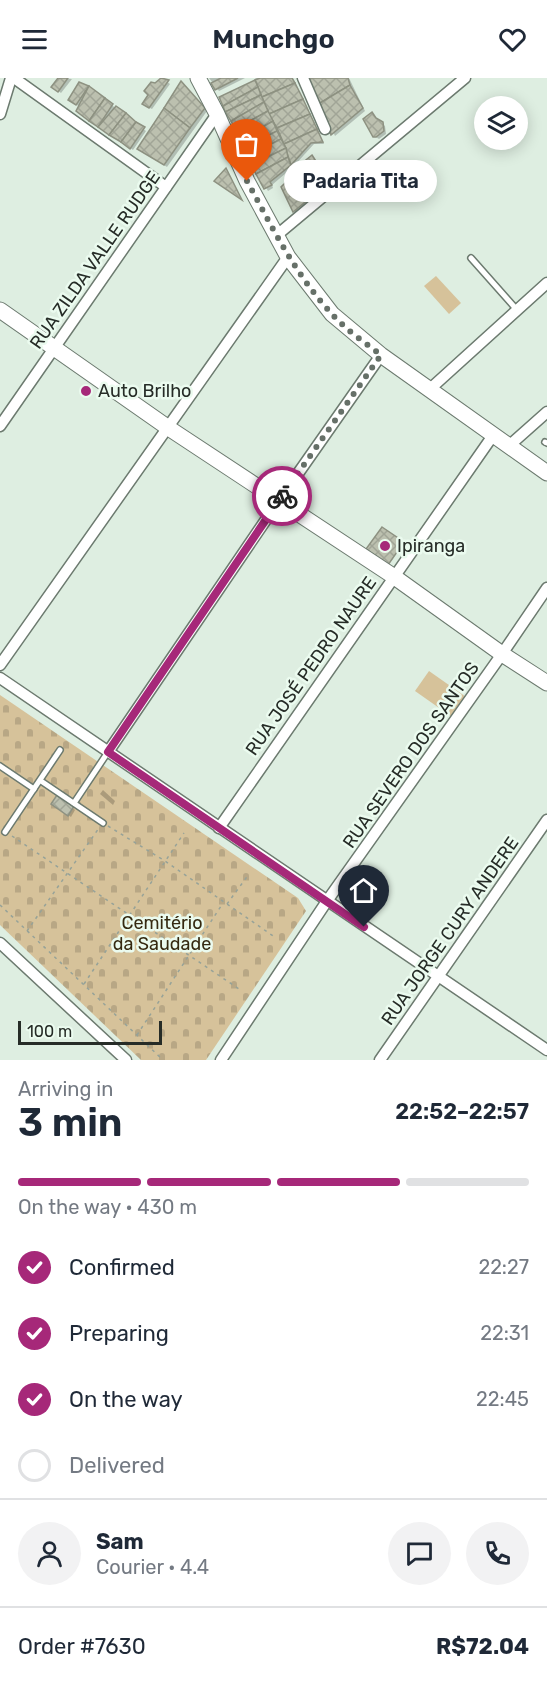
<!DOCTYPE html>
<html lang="en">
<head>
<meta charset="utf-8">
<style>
	body { margin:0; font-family:Rubik,sans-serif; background:#f2f2f3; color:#1f2937; height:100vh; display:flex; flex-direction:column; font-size:22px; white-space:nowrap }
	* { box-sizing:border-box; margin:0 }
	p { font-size:20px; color:#747a83 }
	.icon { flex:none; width:33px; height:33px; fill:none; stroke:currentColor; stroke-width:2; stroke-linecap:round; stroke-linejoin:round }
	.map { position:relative; height:982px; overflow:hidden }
	.sheet { display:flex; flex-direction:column; background:#fff; flex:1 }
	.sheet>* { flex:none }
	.buttons { position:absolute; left:474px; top:18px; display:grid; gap:12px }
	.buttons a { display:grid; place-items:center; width:54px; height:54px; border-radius:50%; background:#fff; box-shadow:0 3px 15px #0003; font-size:30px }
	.scale { position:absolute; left:18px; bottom:15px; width:144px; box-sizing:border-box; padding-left:6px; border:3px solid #262c27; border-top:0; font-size:16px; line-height:21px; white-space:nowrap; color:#262c27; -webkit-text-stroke:4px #ebfbef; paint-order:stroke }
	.pin { position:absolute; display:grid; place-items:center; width:51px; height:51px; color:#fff; margin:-62px -26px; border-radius:50% 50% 50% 0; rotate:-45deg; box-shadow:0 0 6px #0007 }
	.pin .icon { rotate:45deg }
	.courier { position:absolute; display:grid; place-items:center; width:60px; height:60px; margin:-30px; border:4px solid #a62879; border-radius:50%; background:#fff; color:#222; box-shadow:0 2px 8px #0007 }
	.bubble { position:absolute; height:42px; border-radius:21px; background:#fff; box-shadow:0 3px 15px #0003; font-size:20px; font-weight:600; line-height:42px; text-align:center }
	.overview em { font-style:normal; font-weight:600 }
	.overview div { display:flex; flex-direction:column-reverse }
	.overview { display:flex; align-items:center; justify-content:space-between; height:102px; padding:0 18px }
	h1 { font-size:39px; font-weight:600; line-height:45px }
	.bar { display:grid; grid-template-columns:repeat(4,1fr); gap:9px 6px; align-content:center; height:72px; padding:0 18px }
	.bar i { height:8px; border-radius:4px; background:#e0e1e3 }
	.bar .active { background:#a62879 }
	.bar p { grid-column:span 4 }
	.line { display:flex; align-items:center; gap:15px; padding:0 18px; border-top:2px solid #e0e1e3 }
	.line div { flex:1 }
	.round { display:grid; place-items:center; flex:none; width:63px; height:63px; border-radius:32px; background:#f2f2f3 }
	ol { padding:0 18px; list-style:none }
	li { display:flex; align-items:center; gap:18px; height:66px }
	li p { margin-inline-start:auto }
	li .icon { padding:6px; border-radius:50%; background:#a62879; color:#fff; stroke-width:4 }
	li:last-child { color:#747a83 }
	li i { width:33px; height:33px; border:3px solid #e0e1e3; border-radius:50% }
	header { display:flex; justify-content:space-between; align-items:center; height:78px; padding:0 18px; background:#fff; font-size:27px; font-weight:600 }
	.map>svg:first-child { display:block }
	.cemetery { fill:url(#cemetery-stones) }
	.pitch { fill:#d6c29a }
	.shadow { fill:#0003 }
	.building { fill:url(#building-cross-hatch); stroke:#8d9181; stroke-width:1.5 }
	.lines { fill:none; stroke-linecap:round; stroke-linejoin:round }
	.service-casing { stroke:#6c7a6f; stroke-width:8 }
	.minor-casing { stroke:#6c7a6f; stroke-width:13 }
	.secondary-casing { stroke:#6c7a6f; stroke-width:17 }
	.path { stroke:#96a298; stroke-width:1.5; stroke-dasharray:3 4.5; stroke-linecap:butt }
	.service { stroke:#fff; stroke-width:5 }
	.minor { stroke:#fff; stroke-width:10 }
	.secondary { stroke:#fff; stroke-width:15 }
	.done { stroke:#667068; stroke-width:6; stroke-dasharray:0 10.8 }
	.route { stroke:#a62879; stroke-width:8 }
	.poi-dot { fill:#a62879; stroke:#ebfbef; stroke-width:2 }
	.labels { text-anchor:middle; stroke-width:5; stroke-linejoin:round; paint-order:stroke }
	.street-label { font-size:18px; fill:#262c27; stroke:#ebfbef }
	.poi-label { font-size:18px; fill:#262c27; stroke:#ebfbef; text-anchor:start }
	.park-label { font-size:18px; fill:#352910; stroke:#ebfbef }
</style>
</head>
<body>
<header><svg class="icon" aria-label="menu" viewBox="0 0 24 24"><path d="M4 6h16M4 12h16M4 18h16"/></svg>Munchgo<svg class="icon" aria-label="heart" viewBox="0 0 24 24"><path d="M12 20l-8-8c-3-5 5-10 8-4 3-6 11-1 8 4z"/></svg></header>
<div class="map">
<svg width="547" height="982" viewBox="0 0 547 982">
	<defs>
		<pattern id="cemetery-stones" width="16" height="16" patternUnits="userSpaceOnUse" patternTransform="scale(1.5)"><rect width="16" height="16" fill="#d6c29a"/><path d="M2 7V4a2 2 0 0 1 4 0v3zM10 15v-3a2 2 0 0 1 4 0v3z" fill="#b8a785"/></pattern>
		<pattern id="building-cross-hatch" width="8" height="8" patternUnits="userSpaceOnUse" patternTransform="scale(1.5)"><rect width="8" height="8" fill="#bcc0af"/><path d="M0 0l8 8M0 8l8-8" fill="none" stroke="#a1a597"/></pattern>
	</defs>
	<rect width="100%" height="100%" fill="#deeee1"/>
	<path class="cemetery" d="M0,617L298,820L306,833L206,982H141L0,847Z"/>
	<g class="pitch">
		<path d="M436,198L461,225L449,236L424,208Z"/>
		<path d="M429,593L466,619L452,639L415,613Z"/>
	</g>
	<g class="shadow">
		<path d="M60,0L72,1L61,15L53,9Z"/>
		<path d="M162,0L170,6L152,31L146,28L149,17Z"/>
		<path d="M209,0H245L219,13Z"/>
		<path d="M255,0H293L324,66H314L293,89L272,107L273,110L268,113L248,78L221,20L257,3Z"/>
		<path d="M309,0H349L365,33L335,58Z"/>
		<path d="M182,5L207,33L167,89L142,73Z"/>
		<path d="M80,6L89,10L146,53L133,72L80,35V29L72,24Z"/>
		<path d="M377,42L385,48L386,56L379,61L374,58Z"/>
		<path d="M314,81L329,105L318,112L316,109Z"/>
		<path d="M300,93L318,120L298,137L294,133Z"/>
		<path d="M103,712L115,723L113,727L100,716Z"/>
		<path d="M55,728L73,730L75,732L71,739Z"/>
	</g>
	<g class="building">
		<path d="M58,0H68L58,14L51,9Z"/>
		<path d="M161,0L169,2L149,30L142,26L148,17L144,13L151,4L155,5Z"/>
		<path d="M221,0H238L215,12L211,5Z"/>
		<path d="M260,0H292L295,5L262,19L255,2Z"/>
		<path d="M306,0H348L350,7L320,25Z"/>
		<path d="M255,2L258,9L223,28L219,19Z"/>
		<path d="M181,3L205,30L190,50L164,30Z"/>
		<path d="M79,4L89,8L76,27L68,22Z"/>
		<path d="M295,5L303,21L269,36L262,19Z"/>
		<path d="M350,7L363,30L331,57L320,25Z"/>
		<path d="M89,8L105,20L89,43L76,33Z"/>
		<path d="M258,9L261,17L225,34L223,28Z"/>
		<path d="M261,17L264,24L231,43L225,34Z"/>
		<path d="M105,20L113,26L98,49L89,43Z"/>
		<path d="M303,21L310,36L277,50L269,36Z"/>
		<path d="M264,24L268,33L235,51L231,43Z"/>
		<path d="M116,28L126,35L109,57L98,49Z"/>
		<path d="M164,30L190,50L164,87L137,71Z"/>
		<path d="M268,33L273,43L240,62L235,51Z"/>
		<path d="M372,34L376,40L383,44L384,53L376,59H373L363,41Z"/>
		<path d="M126,35L136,44L121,64L109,57Z"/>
		<path d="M310,36L317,51L284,66L277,50Z"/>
		<path d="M273,43L277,53L243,70L240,62Z"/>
		<path d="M136,44L145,49L130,71L121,64Z"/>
		<path d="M317,51L323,64L311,65L291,87L284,66Z"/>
		<path d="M277,53L281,61L246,79L243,70Z"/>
		<path d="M281,61L286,70L251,87L246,79Z"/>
		<path d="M286,70L288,79L256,96L251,87Z"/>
		<path d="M312,77L328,102L315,110L301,86Z"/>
		<path d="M288,79L291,87L270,104L272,107L264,111L256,96Z"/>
		<path d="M226,90L242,122L214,103Z"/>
		<path d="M300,91L315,116L293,134L281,109Z"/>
		<path d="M382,449L404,464L388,487L366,471Z"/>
		<path d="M57,717L74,728L68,738L51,726Z"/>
	</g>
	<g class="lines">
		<g class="service-casing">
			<g id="service">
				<path d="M471,180L517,232"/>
				<path d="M545,364L547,365"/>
				<path d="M0,688L34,711"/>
				<path d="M41,703L103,745"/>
				<path d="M74,725L108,674"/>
				<path d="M5,754L60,672"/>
			</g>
		</g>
		<g class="minor-casing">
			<g id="minor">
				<path d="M14,0L166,109"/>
				<path d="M303,0L325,51"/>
				<path d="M0,36L11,0"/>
				<path d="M277,157L465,0"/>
				<path d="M430,311L547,205"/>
				<path d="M0,348L217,36"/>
				<path d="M510,367L547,334"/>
				<path d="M0,587L288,179"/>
				<path d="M0,600L547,972"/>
				<path d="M108,674L278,424L381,277"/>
				<path d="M219,750L494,356"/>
				<path d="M0,865L126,982"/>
				<path d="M221,982L327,823L502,576L547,510"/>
				<path d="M380,982L547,742"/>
			</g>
		</g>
		<g class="secondary-casing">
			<g id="secondary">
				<path d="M198,0L217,36L247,103L288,179L332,236L381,277L547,395"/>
				<path d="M0,232L167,349L393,498L502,576L547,605"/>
			</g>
		</g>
		<g class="path">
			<path d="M108,748L165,783L276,860"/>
			<path d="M12,758L242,913"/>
			<path d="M227,826L249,796"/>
			<path d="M0,827L163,982"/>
			<path d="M27,853L99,750"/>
			<path d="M84,906L184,755"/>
			<path d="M137,957L223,825"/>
		</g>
		<use href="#service" class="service"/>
		<use href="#minor" class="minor"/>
		<use href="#secondary" class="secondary"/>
	</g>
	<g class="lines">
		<path class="done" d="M247,103C272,149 295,196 331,235C345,251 364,264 381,277L282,418"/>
		<path class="route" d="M282,418L108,674L364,849"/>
	</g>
	<g class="poi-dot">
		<circle cx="86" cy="313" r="6"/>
		<circle cx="385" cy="468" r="6"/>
	</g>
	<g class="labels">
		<g class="street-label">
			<text transform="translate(95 182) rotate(-55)" y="6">RUA ZILDA VALLE RUDGE</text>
			<text transform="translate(311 588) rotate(-55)" y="6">RUA JOSÉ PEDRO NAURE</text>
			<text transform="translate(411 677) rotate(-55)" y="6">RUA SEVERO DOS SANTOS</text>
			<text transform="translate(450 853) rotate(-55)" y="6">RUA JORGE CURY ANDERE</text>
		</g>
		<g class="poi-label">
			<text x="98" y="319">Auto Brilho</text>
			<text x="397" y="474">Ipiranga</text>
		</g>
		<g class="park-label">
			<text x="162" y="851">Cemitério<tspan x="162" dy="21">da Saudade</tspan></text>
		</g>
	</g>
</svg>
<div class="buttons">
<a><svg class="icon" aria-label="layers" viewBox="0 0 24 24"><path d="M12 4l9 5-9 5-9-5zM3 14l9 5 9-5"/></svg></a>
</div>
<div class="scale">100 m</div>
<div class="pin" style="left:247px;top:103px;background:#ea580c"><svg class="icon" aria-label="bag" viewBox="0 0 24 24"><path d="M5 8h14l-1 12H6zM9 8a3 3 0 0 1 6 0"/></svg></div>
<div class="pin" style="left:364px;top:849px;background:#1f2937"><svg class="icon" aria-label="home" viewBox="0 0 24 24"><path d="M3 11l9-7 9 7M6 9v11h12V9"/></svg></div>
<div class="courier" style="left:282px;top:418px"><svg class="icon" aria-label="bike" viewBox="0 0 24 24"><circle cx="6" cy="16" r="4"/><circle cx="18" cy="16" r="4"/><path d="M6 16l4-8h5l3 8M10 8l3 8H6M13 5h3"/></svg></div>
<div class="bubble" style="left:284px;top:82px;width:153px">Padaria Tita</div>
</div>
<section class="sheet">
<div class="overview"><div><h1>3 min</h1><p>Arriving in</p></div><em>22:52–22:57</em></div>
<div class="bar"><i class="active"></i><i class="active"></i><i class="active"></i><i></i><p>On the way · 430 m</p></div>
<ol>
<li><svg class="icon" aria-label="check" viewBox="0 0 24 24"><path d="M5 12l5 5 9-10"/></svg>Confirmed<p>22:27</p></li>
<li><svg class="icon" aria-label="check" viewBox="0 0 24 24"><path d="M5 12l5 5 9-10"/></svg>Preparing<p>22:31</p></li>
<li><svg class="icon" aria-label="check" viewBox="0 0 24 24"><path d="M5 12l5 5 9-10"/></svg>On the way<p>22:45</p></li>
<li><i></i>Delivered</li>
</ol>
<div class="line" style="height:108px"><a class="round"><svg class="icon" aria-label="person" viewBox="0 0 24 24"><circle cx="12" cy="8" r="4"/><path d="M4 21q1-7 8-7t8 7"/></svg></a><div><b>Sam</b><p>Courier · 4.4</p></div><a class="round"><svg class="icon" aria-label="chat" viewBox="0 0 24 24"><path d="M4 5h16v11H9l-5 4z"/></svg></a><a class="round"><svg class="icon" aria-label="phone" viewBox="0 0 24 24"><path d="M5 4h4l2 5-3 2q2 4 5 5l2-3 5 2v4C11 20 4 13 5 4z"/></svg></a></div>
<div class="line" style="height:78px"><div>Order #7630</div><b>R$72.04</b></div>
</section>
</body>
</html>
